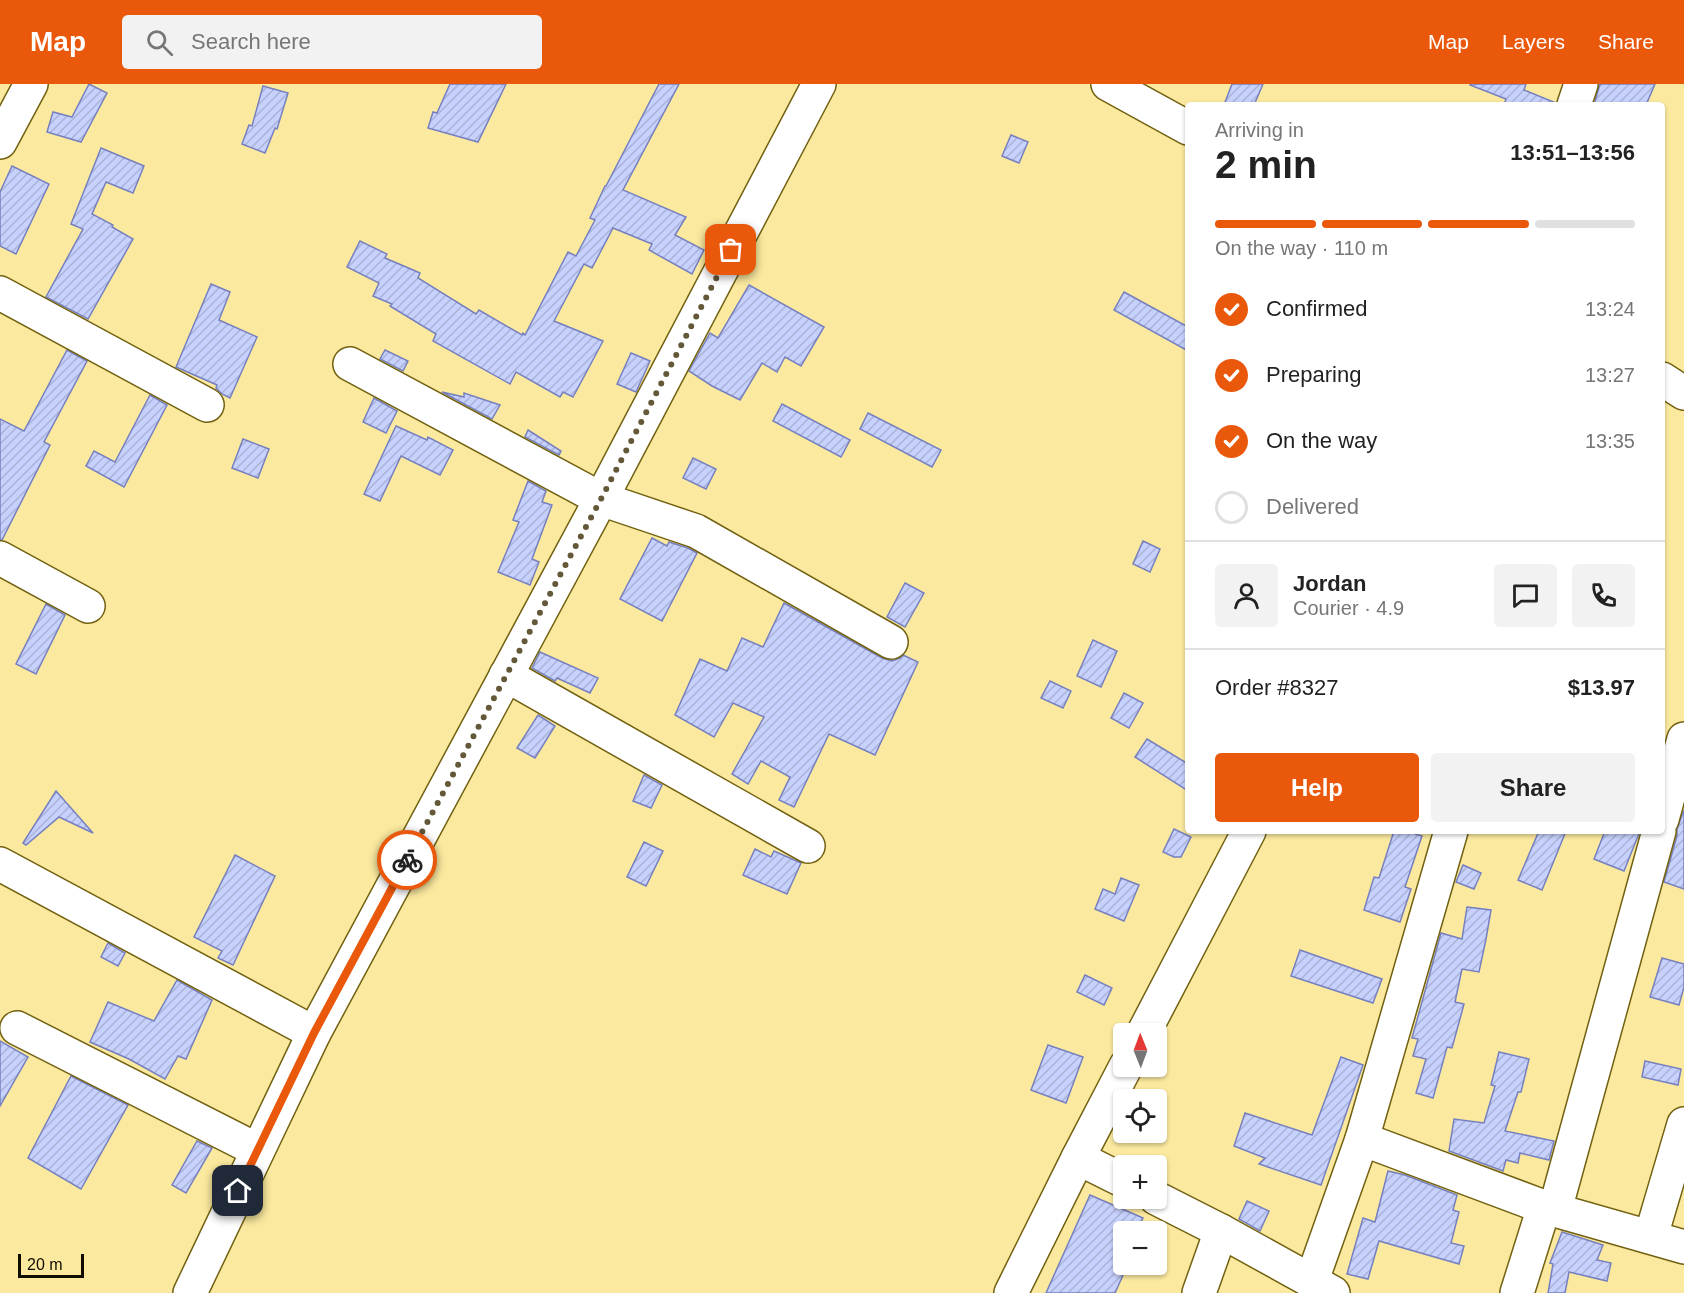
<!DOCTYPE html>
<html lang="en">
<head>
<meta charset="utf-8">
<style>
	body { margin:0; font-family:Arial,sans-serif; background:#f2f2f2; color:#222; height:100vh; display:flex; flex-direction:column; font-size:22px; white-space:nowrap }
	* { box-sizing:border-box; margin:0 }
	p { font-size:20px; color:#767676 }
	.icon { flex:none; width:33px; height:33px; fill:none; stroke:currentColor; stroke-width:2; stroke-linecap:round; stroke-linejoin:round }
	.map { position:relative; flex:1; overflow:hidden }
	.side { position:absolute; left:1185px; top:18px; width:480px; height:732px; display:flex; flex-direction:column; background:#fff; border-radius:6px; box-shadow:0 2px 4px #0004 }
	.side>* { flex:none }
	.needle { width:39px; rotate:359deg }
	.tools { position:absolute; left:1113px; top:939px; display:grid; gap:12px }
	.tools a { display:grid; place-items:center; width:54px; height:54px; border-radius:6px; background:#fff; box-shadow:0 2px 4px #0004; font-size:30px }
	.scale { position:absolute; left:18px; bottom:15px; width:66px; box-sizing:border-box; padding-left:6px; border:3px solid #110c00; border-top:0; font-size:16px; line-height:21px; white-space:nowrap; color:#110c00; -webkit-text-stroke:4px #fbe99f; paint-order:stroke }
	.pin { position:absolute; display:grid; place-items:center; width:51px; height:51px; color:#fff; margin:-26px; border-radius:12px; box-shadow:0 3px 9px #0006 }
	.courier { position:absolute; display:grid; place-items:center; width:60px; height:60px; margin:-30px; border:4px solid #ea580c; border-radius:50%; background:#fff; color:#222; box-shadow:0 2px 8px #0007 }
	.summary em { font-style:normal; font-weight:800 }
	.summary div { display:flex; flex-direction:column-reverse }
	.summary { display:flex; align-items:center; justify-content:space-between; height:102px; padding:0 30px }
	h1 { font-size:39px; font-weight:800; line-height:45px }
	.bar { display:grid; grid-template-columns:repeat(4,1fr); gap:9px 6px; align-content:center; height:72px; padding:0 30px }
	.bar i { height:8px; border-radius:4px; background:#e0e0e0 }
	.bar .on { background:#ea580c }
	.bar p { grid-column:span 4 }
	.line { display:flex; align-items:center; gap:15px; padding:0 30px; border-top:2px solid #e0e0e0 }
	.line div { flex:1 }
	.round { display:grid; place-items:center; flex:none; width:63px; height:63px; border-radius:6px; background:#f2f2f2 }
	ol { padding:0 30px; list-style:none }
	li { display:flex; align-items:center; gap:18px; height:66px }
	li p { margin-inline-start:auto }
	li .icon { padding:6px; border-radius:50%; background:#ea580c; color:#fff; stroke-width:4 }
	li:last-child { color:#767676 }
	li i { width:33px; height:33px; border:3px solid #e0e0e0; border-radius:50% }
	.action { display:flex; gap:12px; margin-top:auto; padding:12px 30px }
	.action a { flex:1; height:69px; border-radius:6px; background:#ea580c; color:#fff; font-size:24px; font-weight:800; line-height:69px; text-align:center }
	.action a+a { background:#f2f2f2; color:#222 }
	header { display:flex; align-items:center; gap:36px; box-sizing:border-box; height:84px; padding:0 30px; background:#ea580c; color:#fff }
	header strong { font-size:28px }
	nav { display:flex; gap:33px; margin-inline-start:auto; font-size:21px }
	.search { width:420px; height:54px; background:#f2f2f2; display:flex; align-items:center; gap:15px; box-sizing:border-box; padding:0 21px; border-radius:6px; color:#767676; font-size:22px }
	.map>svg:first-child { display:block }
	.building { fill:url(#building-hatch); stroke:#7680bf; stroke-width:1.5 }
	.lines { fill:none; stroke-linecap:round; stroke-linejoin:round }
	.minor-casing { stroke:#726111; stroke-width:36 }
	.minor { stroke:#fff; stroke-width:33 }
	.done { stroke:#635938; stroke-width:6; stroke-dasharray:0 10.8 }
	.route { stroke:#ea580c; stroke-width:8 }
</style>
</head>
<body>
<header>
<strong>Map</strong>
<div class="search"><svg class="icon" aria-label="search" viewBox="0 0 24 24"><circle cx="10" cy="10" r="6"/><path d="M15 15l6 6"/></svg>Search here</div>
<nav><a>Map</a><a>Layers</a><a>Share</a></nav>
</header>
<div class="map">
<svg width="1684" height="1209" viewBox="0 0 1684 1209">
	<defs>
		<pattern id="building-hatch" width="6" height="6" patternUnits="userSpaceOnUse" patternTransform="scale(1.5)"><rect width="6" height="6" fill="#c7d1fd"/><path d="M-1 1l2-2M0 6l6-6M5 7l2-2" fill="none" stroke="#aab2d7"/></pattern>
	</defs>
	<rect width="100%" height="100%" fill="#fbe99f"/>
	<g class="building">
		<path d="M89,0L107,9L81,58L47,48L53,28L72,33Z"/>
		<path d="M450,0H506L478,58L428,44L433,28L437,29Z"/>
		<path d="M659,0H679L623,106L686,133L675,151L704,166L692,190L649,166L652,160L613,144L592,184L584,180L554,237L603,257L573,313L563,308L560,313L516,288L510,300L433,257L436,250L390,222L392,220L373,212L379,199L347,183L360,157L387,170L385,174L420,189L418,194L476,230L479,226L522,251L523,249L525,251L568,168L576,172L595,136L590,134L605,102H606Z"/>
		<path d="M1232,0H1263L1254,21H1224Z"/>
		<path d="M1471,0H1526L1524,6L1556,19V21H1504L1506,15L1470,1Z"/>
		<path d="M1600,0H1655L1646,21H1594Z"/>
		<path d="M263,2L288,9L277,45L275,44L265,69L242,60L249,41L252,42Z"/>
		<path d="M1011,51L1028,58L1019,79L1002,72Z"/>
		<path d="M101,64L144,82L133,109L106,98L92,130L113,141L112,143L133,155L88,235L46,213L83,145L71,140Z"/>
		<path d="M12,82L49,100L16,170L0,162V108Z"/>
		<path d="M211,200L230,208L219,236L257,253L230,314L222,310L216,304L217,301L176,283Z"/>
		<path d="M749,201L824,243L801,282L785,273L777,288L762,279L740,316L712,302L689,287L710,249L718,254Z"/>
		<path d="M1124,208L1188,243V267L1114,226Z"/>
		<path d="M67,266L87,277L44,358L50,361L2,456L0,455V335L24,347Z"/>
		<path d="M385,266L408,277L403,287L380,275Z"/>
		<path d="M631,269L650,277L636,308L617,300Z"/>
		<path d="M442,308L464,313V309L500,321L492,335Z"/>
		<path d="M150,311L167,321L124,403L86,382L94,367L115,378Z"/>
		<path d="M374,314L397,327L386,349L363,338Z"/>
		<path d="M782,320L850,356L841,373L773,337Z"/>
		<path d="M868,329L941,366L932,383L860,345Z"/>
		<path d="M396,342L427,356L428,353L453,366L440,391L401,372L380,417L364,410Z"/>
		<path d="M528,346L561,367L559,371L525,353Z"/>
		<path d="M243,355L269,365L258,394L232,384Z"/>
		<path d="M693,374L716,385L706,405L683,394Z"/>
		<path d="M528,397L546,407L542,418L552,421L532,475L539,478L530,501L498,488L519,438L513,436Z"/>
		<path d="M652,454L667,462L669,458L688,464L697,469L662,537L620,515Z"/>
		<path d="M1143,457L1160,465L1150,488L1133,480Z"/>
		<path d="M905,499L924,509L905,543L887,533Z"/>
		<path d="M784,519L882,574L892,577L900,574L903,571L918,578L875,671L829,650L794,723L779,716L790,693L761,677L748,700L732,690L764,633L733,619L714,653L675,631L700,575L727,587L742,554L763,563Z"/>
		<path d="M46,520L65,531L36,590L16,580Z"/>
		<path d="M1093,556L1117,567L1101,603L1077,592Z"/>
		<path d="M540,568L598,594L590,609L557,594L555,597L532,584Z"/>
		<path d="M1050,597L1071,607L1063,624L1041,614Z"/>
		<path d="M1124,609L1143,619L1129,644L1111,634Z"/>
		<path d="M538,631L555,642L535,674L517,664Z"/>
		<path d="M1147,655L1188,680V707L1135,673Z"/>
		<path d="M644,691L662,701L651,724L633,717Z"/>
		<path d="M56,707L93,749L59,733L26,761L23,759Z"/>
		<path d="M1684,726V805L1664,798L1677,752V745Z"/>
		<path d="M1174,745L1191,753L1181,773H1174L1163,768Z"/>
		<path d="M1394,747H1406L1422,752L1405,803L1411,805L1400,838L1364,826L1374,793L1379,794Z"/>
		<path d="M1539,747H1566L1542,806L1518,796Z"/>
		<path d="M1605,747H1640L1624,787L1594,775Z"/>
		<path d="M644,758L663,767L646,802L627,793Z"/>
		<path d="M755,765L771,773L774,767L801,779L787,810L743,791Z"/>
		<path d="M235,771L275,792L233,881L218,874L222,867L194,853Z"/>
		<path d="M1463,781L1481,789L1474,805L1456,798Z"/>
		<path d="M1121,794L1139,801L1124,837L1095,825L1103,805L1115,810Z"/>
		<path d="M1467,823L1491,826L1486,855L1479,888L1462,885L1455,918L1464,920L1452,964L1447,963L1433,1014L1416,1009L1426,975L1413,972L1418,955L1412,954L1441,849L1462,855Z"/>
		<path d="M108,859L125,869L118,882L101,873Z"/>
		<path d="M1300,866L1382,895L1373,919L1291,892Z"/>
		<path d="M1662,874L1684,880V903L1679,921L1650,913Z"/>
		<path d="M1085,891L1112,904L1104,921L1077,908Z"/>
		<path d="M177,896L212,916L186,975L178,972L165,995L129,975L90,958L108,918L154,937Z"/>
		<path d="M0,957L28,973L0,1022Z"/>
		<path d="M1048,961L1083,973L1066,1019L1031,1006Z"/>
		<path d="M1499,968L1529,975L1521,1008H1518L1505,1047L1554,1057L1549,1076L1520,1069L1518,1079L1506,1076L1503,1087L1449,1067L1454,1035L1484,1039L1495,1002L1491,1001Z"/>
		<path d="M1341,973L1363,981L1321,1101L1259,1080L1265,1074L1234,1062L1245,1029L1312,1051Z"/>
		<path d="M1645,977L1681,985L1678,1001L1642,993Z"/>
		<path d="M71,992L128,1021L81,1105L28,1074Z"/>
		<path d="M197,1057L212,1064L186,1109L172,1101Z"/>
		<path d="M1388,1087L1405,1091L1457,1111L1453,1126L1459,1128L1451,1159L1464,1162L1459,1180L1379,1157L1368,1195L1347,1190L1363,1134L1375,1138Z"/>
		<path d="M1090,1111L1143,1134L1137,1148H1124V1180H1128L1115,1209H1046Z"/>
		<path d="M1247,1117L1269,1127L1260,1147L1239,1135Z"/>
		<path d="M1562,1148L1603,1161L1597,1176L1611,1179L1607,1197L1569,1188L1565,1209H1548L1553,1180L1550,1179Z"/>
	</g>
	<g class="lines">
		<g class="minor-casing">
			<g id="minor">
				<path d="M1108,0L1188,44"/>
				<path d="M1574,21L1581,0"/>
				<path d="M0,58L31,0"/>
				<path d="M0,209L207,321"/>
				<path d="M350,280L601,415L696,447L891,558"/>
				<path d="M1662,295L1684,309"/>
				<path d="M0,474L88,522"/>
				<path d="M506,591L808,762"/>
				<path d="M1662,735L1684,655"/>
				<path d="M0,780L314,949"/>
				<path d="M17,944L257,1066"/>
				<path d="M1143,950L1249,747"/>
				<path d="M1362,1055L1544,1123L1684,1163"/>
				<path d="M1078,1074L1124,1097"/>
				<path d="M1156,1114L1221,1147L1333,1209"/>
				<path d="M1555,1126L1659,747"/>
				<path d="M1651,1152L1684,1040"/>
				<path d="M1312,1196L1362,1055L1451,747"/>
				<path d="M190,1209L314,949L601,415L819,0"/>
				<path d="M1011,1209L1078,1074L1126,982"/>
				<path d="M1199,1209L1221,1147"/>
				<path d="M1517,1209L1544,1123"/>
			</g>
		</g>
		<use href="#minor" class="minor"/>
	</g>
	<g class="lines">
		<path class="done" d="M407,776L601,415L731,166"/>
		<path class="route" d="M238,1107L314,949L407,776"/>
	</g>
</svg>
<div class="tools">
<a><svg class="needle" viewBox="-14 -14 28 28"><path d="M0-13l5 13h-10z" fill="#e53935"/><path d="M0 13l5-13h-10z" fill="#767676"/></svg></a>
<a><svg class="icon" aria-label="locate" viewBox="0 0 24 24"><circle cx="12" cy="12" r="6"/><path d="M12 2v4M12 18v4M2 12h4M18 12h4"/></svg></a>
<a>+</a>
<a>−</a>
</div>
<div class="scale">20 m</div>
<div class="pin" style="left:731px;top:166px;background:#ea580c"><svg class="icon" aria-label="bag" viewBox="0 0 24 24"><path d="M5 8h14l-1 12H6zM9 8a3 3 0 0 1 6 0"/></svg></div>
<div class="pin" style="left:238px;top:1107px;background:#1f2937"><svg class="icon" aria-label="home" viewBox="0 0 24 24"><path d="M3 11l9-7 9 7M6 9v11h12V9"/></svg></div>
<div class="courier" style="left:407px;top:776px"><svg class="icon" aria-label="bike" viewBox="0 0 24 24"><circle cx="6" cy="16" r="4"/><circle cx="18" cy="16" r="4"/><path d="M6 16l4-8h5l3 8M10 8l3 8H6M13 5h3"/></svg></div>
<section class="side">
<div class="summary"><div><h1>2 min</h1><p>Arriving in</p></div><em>13:51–13:56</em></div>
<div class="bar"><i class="on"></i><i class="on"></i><i class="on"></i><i></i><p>On the way · 110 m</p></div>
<ol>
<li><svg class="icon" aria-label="check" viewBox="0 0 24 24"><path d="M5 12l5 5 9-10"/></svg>Confirmed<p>13:24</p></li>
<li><svg class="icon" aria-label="check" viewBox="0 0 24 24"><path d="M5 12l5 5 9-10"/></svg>Preparing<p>13:27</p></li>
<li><svg class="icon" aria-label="check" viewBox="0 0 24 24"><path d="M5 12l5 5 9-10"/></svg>On the way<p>13:35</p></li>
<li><i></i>Delivered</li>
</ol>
<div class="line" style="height:108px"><a class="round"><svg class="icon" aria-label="person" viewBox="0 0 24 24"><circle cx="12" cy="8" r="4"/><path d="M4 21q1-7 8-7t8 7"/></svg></a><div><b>Jordan</b><p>Courier · 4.9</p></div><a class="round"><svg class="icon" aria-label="chat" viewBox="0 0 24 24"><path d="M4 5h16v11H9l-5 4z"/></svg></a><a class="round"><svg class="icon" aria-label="phone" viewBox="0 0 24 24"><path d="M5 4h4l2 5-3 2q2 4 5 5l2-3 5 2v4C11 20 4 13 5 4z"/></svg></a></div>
<div class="line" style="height:78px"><div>Order #8327</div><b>$13.97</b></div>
<div class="action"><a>Help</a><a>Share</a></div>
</section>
</div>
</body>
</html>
